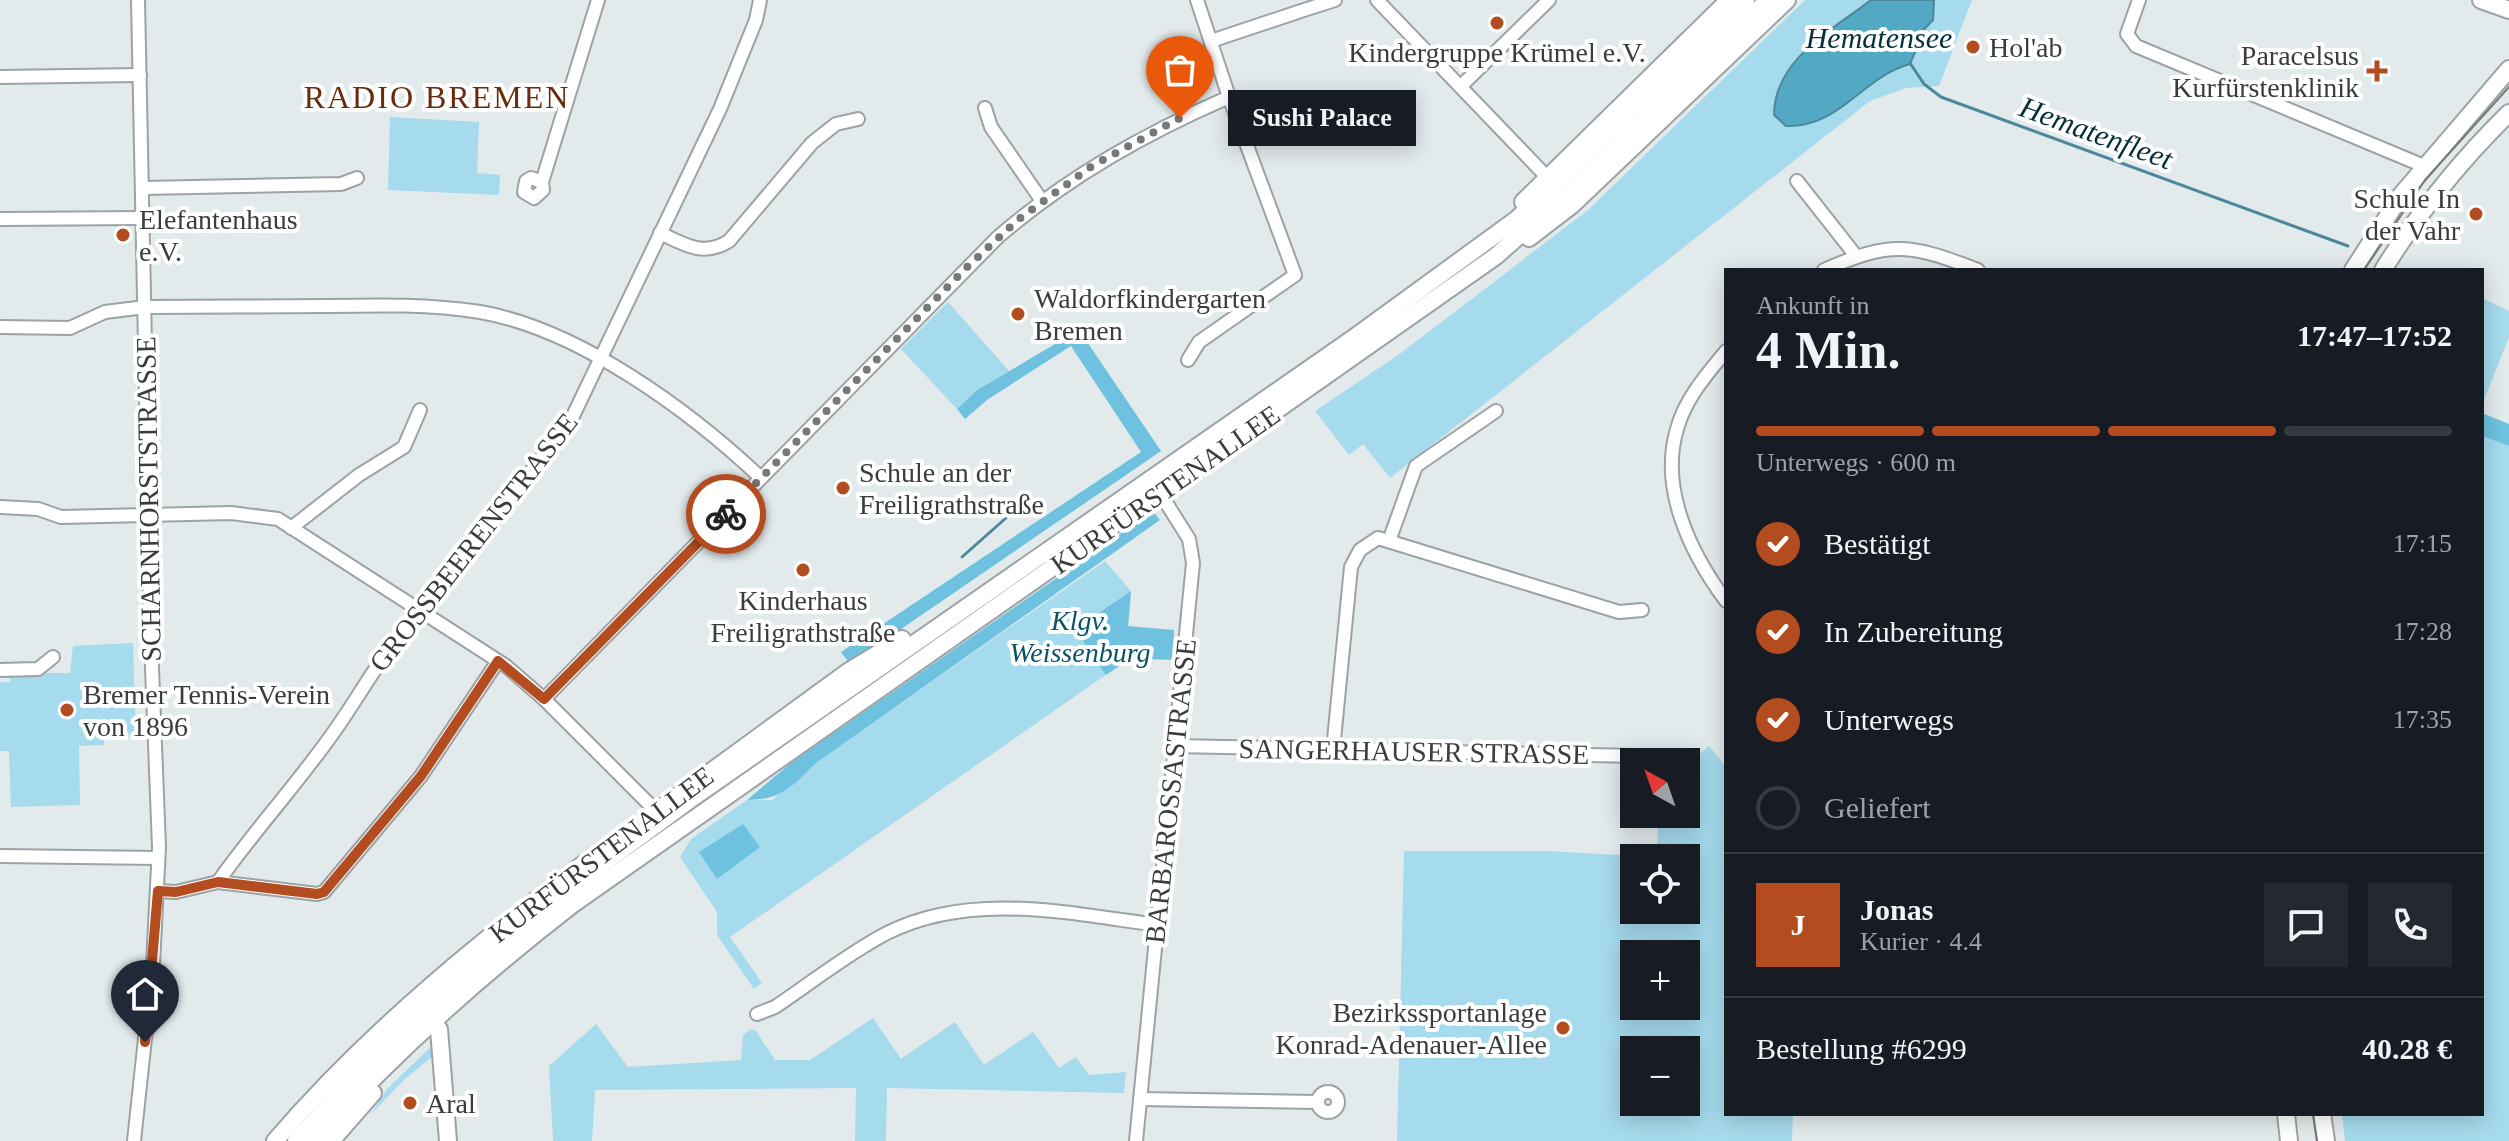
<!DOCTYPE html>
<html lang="de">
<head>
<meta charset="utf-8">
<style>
	body { margin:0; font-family:"Times New Roman",serif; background:#242831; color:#f1f3f6; height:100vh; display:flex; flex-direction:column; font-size:30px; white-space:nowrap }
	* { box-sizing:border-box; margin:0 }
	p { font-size:26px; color:#9ea1a6 }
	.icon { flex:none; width:44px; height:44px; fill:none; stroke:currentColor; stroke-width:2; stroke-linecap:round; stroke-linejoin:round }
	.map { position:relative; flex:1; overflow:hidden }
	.sheet { position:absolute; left:1724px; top:268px; width:760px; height:848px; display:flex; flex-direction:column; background:#171b24; border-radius:0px; box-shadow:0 4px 20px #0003 }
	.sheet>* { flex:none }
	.needle { width:52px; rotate:320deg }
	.tools { position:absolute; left:1620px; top:748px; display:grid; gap:16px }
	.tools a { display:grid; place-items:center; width:80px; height:80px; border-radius:0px; background:#171b24; box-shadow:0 4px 20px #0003; font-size:40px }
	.pin { position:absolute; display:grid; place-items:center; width:68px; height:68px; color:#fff; margin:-82px -34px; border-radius:50% 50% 50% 0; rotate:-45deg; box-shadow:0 0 8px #0007 }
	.pin .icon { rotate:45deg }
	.courier { position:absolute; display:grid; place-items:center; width:80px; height:80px; margin:-40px; border:6px solid #b34d1f; border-radius:50%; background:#fff; color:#222; box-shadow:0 2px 10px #0007 }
	.bubble { position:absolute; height:56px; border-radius:0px; background:#171b24; box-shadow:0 4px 20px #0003; font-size:26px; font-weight:600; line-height:56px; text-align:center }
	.summary em { font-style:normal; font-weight:600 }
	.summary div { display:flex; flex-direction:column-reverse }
	.summary { display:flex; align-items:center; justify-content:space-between; height:136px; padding:0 32px }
	h1 { font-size:52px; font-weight:600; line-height:60px }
	.bar { display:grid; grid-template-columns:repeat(4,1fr); gap:12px 8px; align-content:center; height:96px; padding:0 32px }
	.bar i { height:10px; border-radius:6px; background:#363941 }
	.bar .on { background:#b34d1f }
	.bar p { grid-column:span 4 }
	.line { display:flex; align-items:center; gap:20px; padding:0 32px; border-top:2px solid #363941 }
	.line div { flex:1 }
	.round { display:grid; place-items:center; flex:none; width:84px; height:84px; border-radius:0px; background:#242831 }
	ol { padding:0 32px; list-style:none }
	li { display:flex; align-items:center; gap:24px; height:88px }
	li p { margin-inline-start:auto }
	li .icon { padding:8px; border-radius:50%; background:#b34d1f; color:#fff; stroke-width:4 }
	li:last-child { color:#9ea1a6 }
	li i { width:44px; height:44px; border:4px solid #363941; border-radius:50% }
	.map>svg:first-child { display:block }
	.green { fill:#a6daed; fill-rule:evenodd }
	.forest { fill:#6ec2df }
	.water { fill:#53a8c4; stroke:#4c889c; stroke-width:2 }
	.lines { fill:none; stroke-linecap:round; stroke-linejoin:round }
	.stream { stroke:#4c889c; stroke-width:3 }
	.minor-casing { stroke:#9da2a5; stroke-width:16 }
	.major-casing { stroke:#9da2a5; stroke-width:20 }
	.minor { stroke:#fff; stroke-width:12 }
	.major { stroke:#fff; stroke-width:16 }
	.tram { stroke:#777b7c; stroke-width:2 }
	.done { stroke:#75797a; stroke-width:8; stroke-dasharray:0 14.4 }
	.route { stroke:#b34d1f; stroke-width:10 }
	.poi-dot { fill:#b34d1f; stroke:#fff; stroke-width:3 }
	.labels { text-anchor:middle; stroke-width:8; stroke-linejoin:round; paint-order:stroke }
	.poi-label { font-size:28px; fill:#3a3c3d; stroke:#fff; text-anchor:start }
	.street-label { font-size:28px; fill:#3a3c3d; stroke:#fff }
	.park-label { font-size:28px; font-style:italic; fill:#085367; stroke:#fff }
	.water-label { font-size:30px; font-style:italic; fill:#052f3b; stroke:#fff }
	.quarter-label { font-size:32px; letter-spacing:2px; fill:#6a2a0c; stroke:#fff }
</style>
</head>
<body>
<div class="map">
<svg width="2509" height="1141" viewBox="0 0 2509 1141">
	<rect width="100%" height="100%" fill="#e3eaec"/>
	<g class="green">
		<path d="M1805,0H1972L1939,86L1906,88L1870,101L1390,478L1363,444L1349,455L1315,411L1401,353L1588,210Z"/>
		<path d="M390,117L479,122L477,173L500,175L499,195L388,190Z"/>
		<path d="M2482,298L2509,311V337L2482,405Z"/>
		<path d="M948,302L1009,371L977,390L957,409L901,349Z"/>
		<path d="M2482,436L2509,446V1141H2345L2342,1114H2482Z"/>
		<path d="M1105,561L1131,591L1128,627L1137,653L730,937L762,983L754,989L717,935V912L680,857L691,839L747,800H772L815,763Z"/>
		<path d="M133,643L136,737L104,738V745L79,746L80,805L11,807L9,751H0V682H10V673H70L73,646Z"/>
		<path d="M1709,746L1726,767V1114H1793L1792,1141H1397L1404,851H1547L1657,857L1658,814H1686L1684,754L1698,755ZM1634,858H1686V910H1634ZM1686,954V1006H1634V954ZM1686,1050V1102H1634V1050Z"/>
		<path d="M873,1018L901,1059L955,1022L984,1065L1033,1032L1059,1068L1076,1057L1089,1075L1126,1072L1124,1093L887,1088L886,1141H855L856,1088L595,1090L592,1141H553L549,1066L596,1024L628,1067L741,1060L743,1035L751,1029L756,1031L775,1060H810Z"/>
		<path d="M434,1044L432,1057L406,1078L370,1115L388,1088Z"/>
	</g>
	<g class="forest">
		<path d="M1079,330L1161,451L850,664L841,652L1141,452L1071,346L987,400L965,419L957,409L977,390Z"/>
		<path d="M2482,413L2509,424V446L2482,436Z"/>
		<path d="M1153,511L1160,520L816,763C792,786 782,800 747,800L792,762Z"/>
		<path d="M1131,591L1128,626L1174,630L1173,660L1146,659L1137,654L1106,675L1085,646L1080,626Z"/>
		<path d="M743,824L760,847L717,879L699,852Z"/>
	</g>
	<path class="water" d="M1871,0H1934L1933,20L1915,39L1917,48L1910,64C1860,78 1842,127 1786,126L1774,115C1774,60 1832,30 1871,0Z"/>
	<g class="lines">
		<g class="stream">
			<path d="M1910,63L1924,84L1941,97L2348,246"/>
			<path d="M962,557L1006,518"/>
		</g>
		<g class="minor-casing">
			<g id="minor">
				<path d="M1377,0L1546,176"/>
				<path d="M2139,0L2127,34L2136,46L2424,166"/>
				<path d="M1304,10L1335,0"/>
				<path d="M1211,41L1301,11"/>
				<path d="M0,77L140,75"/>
				<path d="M1461,86L1549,0"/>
				<path d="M985,108L991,127L1042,201"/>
				<path d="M1797,181L1856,256"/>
				<path d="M542,182L531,178L526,181L524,192L534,198L543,190L542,182L598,0"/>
				<path d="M143,188L341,184L357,178"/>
				<path d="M0,219L143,218"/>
				<path d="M660,233C685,245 704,257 729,241L812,143L836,124L858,119"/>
				<path d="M1824,270C1892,240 1910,244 1978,270"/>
				<path d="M0,327L70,328L105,312L145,307C206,307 267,306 328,306C379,305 430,304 480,312C579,329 690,411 761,478"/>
				<path d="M1726,351C1707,374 1685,399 1677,429C1659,489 1691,554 1726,601"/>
				<path d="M1188,360L1199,342L1295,275L1229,97L1197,0"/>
				<path d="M0,507L38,509L61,517L231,513L278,519L506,666L544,699L656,811"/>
				<path d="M291,528L359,475L404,447L420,410"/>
				<path d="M1389,541L1416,466L1496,411"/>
				<path d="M0,670L38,669L53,657"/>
				<path d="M544,699L998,237C1068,177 1144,134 1229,97"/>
				<path d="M1175,746L1634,756L1653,762"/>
				<path d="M1333,750L1351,567L1360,550L1378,538L1619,612L1642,610"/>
				<path d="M0,856L157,858"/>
				<path d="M218,882C256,828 301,780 338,726C368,683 390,638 431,603L572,418L720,109L756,20L760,0"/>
				<path d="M158,891L176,892L218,882L317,894L324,892L421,776L498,661"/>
				<path d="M757,1014L775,1007C811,983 847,954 887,933C971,891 1068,913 1157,925"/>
				<circle cx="1328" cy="1102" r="10"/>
				<path d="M1140,1099L1318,1102"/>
				<path d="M134,1141L153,964L159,847L151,642L138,0"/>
				<path d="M1136,1141L1193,563L1189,539L1160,493"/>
			</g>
		</g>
		<g class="major-casing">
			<g id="major">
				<path d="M2481,0L2509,10"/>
				<path d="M1523,202L1729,0"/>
				<path d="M1529,238L1572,205L1787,0"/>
				<path d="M2353,270L2402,194L2509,69"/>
				<path d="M2383,270C2419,212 2460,161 2509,113"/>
				<path d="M653,814L849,671L902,639"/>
				<path d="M439,1029L448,1141"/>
				<path d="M2286,1114L2289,1141"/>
				<path d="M2322,1114L2326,1141"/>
				<path d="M275,1141C370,1030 487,935 605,848"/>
				<path d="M296,1141L359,1072L429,1004L563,893L691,799L1355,337L1517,219L1746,0"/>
				<path d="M314,1141C393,1053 480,976 573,904L1496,256L1564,196L1768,0"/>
				<path d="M331,1141L373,1093"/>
			</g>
		</g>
		<use href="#minor" class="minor"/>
		<use href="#major" class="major"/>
		<g class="tram">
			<path d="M2364,270L2425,180L2509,87"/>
			<path d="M2313,1114L2317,1141"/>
		</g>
	</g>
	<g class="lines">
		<path class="done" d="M726,514L967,267L1019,219L1092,166L1180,118"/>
		<path class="route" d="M145,1042L158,891L176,892L218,882L317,894L324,892L421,776L498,661L544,699L726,514"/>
	</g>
	<g class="poi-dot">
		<circle cx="1497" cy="23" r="8"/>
		<circle cx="1973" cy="47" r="8"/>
		<path d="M2373 59h8v8h8v8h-8v8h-8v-8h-8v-8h8z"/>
		<circle cx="2476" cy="214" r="8"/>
		<circle cx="123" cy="235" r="8"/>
		<circle cx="1018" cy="314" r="8"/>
		<circle cx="843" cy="488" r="8"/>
		<circle cx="803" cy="570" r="8"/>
		<circle cx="67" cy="710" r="8"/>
		<circle cx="1563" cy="1028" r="8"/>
		<circle cx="410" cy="1103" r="8"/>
	</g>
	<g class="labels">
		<g class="poi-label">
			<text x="1989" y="57">Hol'ab</text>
			<text x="1497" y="62" text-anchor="middle">Kindergruppe Krümel e.V.</text>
			<text x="2359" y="65" text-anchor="end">Paracelsus<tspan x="2359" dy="32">Kurfürstenklinik</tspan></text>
			<text x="2460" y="208" text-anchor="end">Schule In<tspan x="2460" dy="32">der Vahr</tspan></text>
			<text x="139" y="229">Elefantenhaus<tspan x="139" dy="32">e.V.</tspan></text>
			<text x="1034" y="308">Waldorfkindergarten<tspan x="1034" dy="32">Bremen</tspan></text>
			<text x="859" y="482">Schule an der<tspan x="859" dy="32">Freiligrathstraße</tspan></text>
			<text x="803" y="610" text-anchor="middle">Kinderhaus<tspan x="803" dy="32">Freiligrathstraße</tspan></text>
			<text x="83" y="704">Bremer Tennis-Verein<tspan x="83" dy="32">von 1896</tspan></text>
			<text x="1547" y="1022" text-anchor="end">Bezirkssportanlage<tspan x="1547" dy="32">Konrad-Adenauer-Allee</tspan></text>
			<text x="426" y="1113">Aral</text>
		</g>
		<g class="street-label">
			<text transform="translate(1165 489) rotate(-35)" y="10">KURFÜRSTENALLEE</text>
			<text transform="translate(148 499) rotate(-91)" y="10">SCHARNHORSTSTRASSE</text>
			<text transform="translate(473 542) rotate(-52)" y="10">GROSSBEERENSTRASSE</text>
			<text transform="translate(1414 751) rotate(1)" y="10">SANGERHAUSER STRASSE</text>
			<text transform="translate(1170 791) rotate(-84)" y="10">BARBAROSSASTRASSE</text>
			<text transform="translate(601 854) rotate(-37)" y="10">KURFÜRSTENALLEE</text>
		</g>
		<g class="park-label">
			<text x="1080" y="630">Klgv.<tspan x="1080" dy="32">Weissenburg</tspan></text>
		</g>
		<g class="water-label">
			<text x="1879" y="48">Hematensee</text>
			<text transform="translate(2096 133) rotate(20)" y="10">Hematenfleet</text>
		</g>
		<g class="quarter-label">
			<text x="437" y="108">RADIO BREMEN</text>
		</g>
	</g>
</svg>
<div class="tools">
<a><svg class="needle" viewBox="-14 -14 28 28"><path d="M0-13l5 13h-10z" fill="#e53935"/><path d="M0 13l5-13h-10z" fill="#9ea1a6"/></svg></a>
<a><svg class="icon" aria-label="locate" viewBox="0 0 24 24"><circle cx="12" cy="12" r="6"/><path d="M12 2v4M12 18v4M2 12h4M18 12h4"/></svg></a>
<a>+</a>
<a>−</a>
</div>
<div class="pin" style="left:1180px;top:118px;background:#ea580c"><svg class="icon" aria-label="bag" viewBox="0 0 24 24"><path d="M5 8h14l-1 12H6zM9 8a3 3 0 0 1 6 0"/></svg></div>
<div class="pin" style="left:145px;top:1042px;background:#1f2937"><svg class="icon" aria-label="home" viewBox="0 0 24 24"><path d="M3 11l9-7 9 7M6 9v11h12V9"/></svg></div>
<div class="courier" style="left:726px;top:514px"><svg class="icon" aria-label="bike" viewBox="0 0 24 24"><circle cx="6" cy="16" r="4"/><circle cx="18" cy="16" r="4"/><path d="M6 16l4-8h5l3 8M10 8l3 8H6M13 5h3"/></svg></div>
<div class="bubble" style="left:1228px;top:90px;width:188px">Sushi Palace</div>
<section class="sheet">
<div class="summary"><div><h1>4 Min.</h1><p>Ankunft in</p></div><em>17:47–17:52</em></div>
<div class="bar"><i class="on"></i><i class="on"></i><i class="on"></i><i></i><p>Unterwegs · 600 m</p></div>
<ol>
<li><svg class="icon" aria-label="check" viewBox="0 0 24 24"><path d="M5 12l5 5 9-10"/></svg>Bestätigt<p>17:15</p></li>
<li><svg class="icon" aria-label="check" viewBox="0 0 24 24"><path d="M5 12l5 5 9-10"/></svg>In Zubereitung<p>17:28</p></li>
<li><svg class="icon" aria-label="check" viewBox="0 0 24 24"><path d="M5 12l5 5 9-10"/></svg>Unterwegs<p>17:35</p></li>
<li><i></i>Geliefert</li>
</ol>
<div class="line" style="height:144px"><b class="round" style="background:#b34d1f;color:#fff">J</b><div><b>Jonas</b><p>Kurier · 4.4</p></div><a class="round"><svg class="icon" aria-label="chat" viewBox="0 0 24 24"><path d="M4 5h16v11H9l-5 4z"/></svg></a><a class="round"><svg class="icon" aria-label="phone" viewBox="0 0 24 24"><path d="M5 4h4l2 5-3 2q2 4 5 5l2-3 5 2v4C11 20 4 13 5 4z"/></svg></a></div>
<div class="line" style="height:104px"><div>Bestellung #6299</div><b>40.28 €</b></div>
</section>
</div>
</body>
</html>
